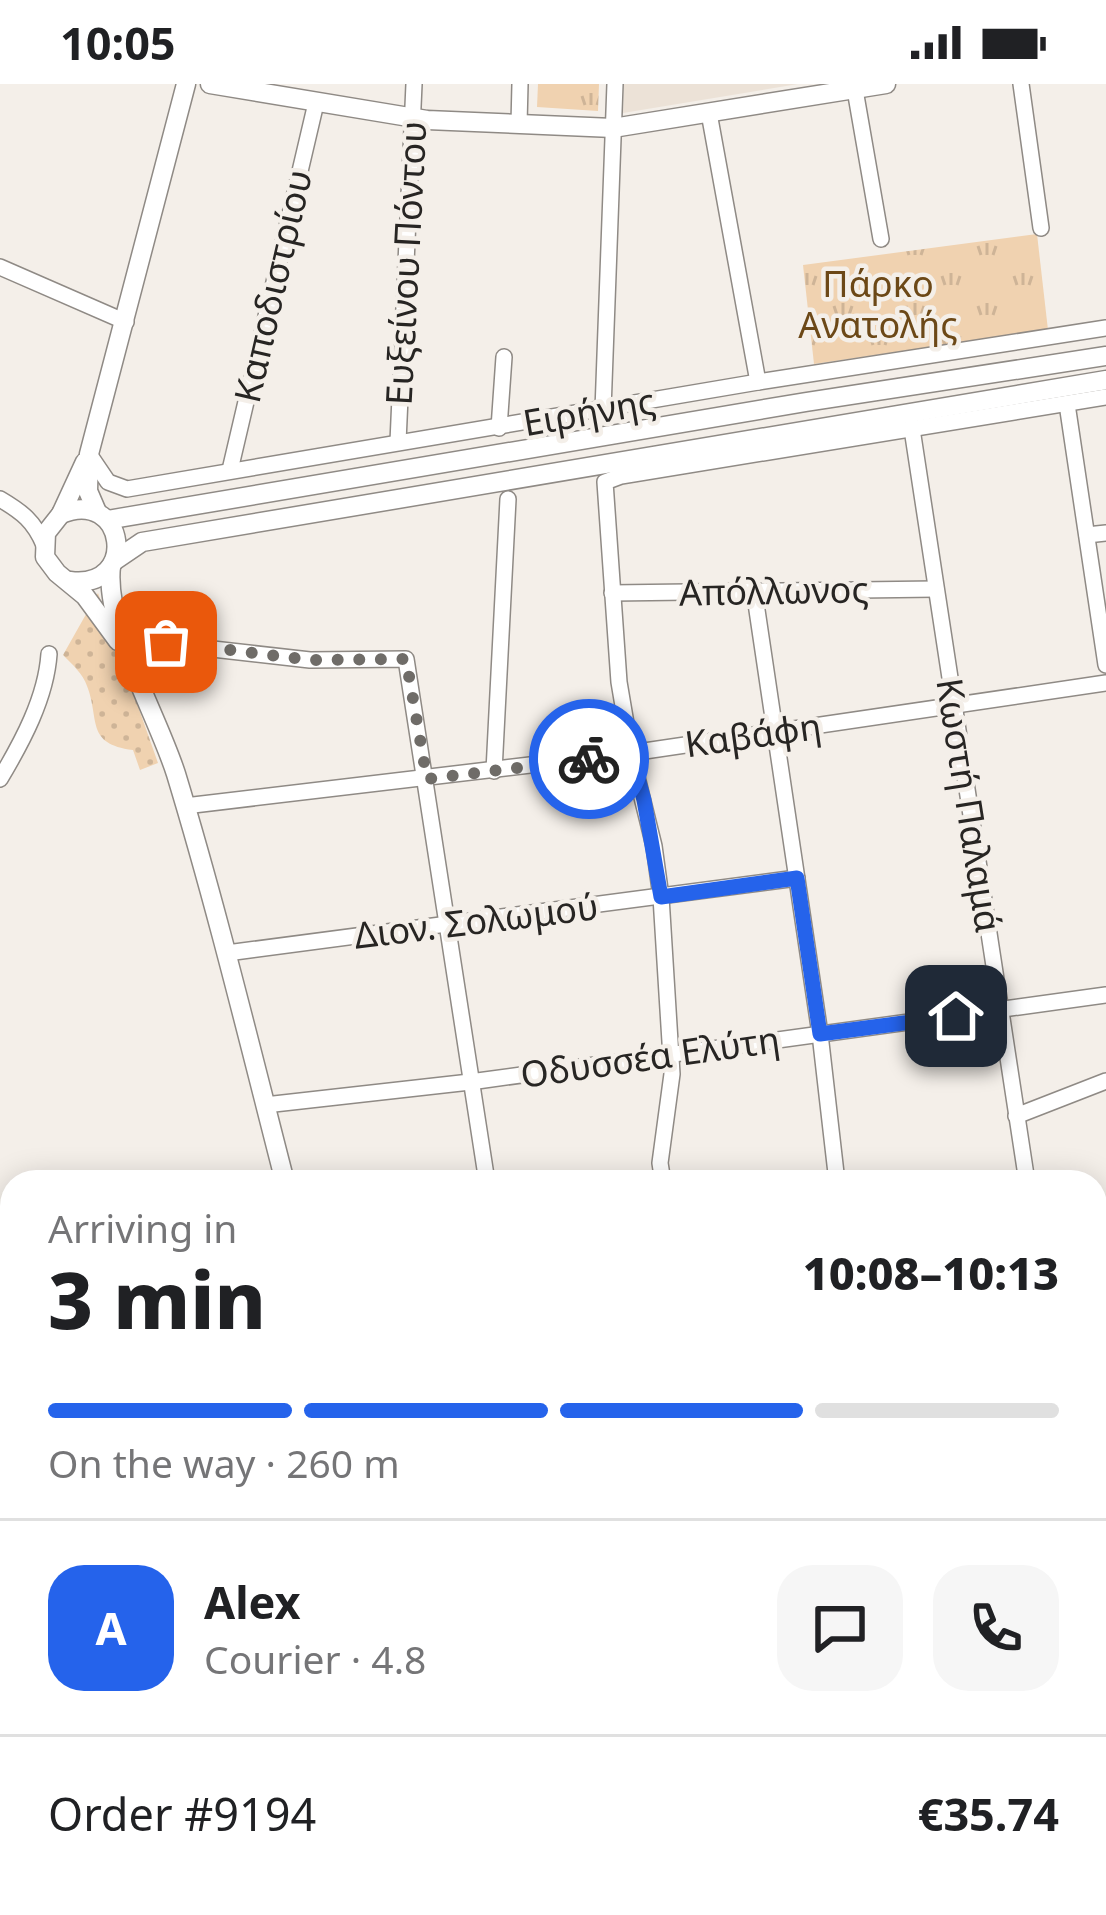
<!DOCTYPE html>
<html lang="en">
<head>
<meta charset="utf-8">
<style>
	body { margin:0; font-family:"Noto Sans",sans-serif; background:#f6f6f6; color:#202124; height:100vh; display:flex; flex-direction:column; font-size:45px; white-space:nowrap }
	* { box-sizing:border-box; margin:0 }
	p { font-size:39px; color:#757577 }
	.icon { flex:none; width:66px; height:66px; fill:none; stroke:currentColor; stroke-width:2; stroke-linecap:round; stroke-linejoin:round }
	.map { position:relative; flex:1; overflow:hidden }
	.sheet { position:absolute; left:0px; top:1086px; width:1107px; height:747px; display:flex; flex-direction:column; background:#fff; border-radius:36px 36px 0 0; box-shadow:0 6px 30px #0003 }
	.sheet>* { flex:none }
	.pin { position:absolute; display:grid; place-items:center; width:102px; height:102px; color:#fff; margin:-51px; border-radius:24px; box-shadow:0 6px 18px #0006 }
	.courier { position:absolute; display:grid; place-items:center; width:120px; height:120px; margin:-60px; border:9px solid #2563eb; border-radius:50%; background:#fff; color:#222; box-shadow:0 3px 15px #0007 }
	.overview em { font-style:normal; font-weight:800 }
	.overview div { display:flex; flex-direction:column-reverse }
	.overview { display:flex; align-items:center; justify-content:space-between; height:204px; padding:0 48px }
	h1 { font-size:78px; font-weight:800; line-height:90px }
	.bar { display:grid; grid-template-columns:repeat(4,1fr); gap:18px 12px; align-content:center; height:144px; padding:0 48px }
	.bar i { height:15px; border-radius:9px; background:#e0e0e0 }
	.bar .on { background:#2563eb }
	.bar p { grid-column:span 4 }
	.line { display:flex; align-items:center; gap:30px; padding:0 48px; border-top:3px solid #e0e0e0 }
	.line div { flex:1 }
	.round { display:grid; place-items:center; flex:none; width:126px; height:126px; border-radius:36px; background:#f6f6f6 }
	.status { display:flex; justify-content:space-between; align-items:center; height:84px; padding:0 60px; background:#fff; direction:ltr }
	.status svg { height:33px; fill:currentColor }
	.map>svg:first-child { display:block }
	.built { fill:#ece2d7 }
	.grass { fill:url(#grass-dots) }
	.park { fill:url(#park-tufts) }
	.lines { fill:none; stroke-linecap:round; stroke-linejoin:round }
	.minor-casing { stroke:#8f8a85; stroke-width:18 }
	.tertiary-casing { stroke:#8f8a85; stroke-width:21 }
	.minor { stroke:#fff; stroke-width:15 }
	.tertiary { stroke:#fff; stroke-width:18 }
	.done { stroke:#6f6c68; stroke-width:12; stroke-dasharray:0 21.6 }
	.route { stroke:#2563eb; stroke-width:15 }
	.labels { text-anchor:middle; stroke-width:9; stroke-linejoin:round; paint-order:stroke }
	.street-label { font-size:36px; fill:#272523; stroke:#f4efe9 }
	.park-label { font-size:36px; fill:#6c4817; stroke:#f4efe9 }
</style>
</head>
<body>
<div class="status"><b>10:05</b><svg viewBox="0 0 49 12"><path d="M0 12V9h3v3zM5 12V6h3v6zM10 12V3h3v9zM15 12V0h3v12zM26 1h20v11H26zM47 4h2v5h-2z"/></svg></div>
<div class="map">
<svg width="1106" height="1831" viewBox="0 0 1106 1831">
	<defs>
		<pattern id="grass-dots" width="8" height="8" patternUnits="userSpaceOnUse" patternTransform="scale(3)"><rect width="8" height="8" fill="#f0d2b0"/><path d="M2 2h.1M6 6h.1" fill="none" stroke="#ceb497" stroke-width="1.8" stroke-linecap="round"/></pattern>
		<pattern id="park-tufts" width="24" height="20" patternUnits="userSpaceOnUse" patternTransform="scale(3)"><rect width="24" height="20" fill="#f0d2b0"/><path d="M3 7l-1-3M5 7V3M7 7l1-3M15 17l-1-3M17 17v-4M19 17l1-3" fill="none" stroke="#ceb497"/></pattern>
	</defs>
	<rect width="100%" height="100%" fill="#f4efe9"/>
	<path class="built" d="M624,0H798L623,29Z"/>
	<g class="grass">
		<path d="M98,509L158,679L140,686L133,666C85,660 100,635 87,602C83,590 72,580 63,571Z"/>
		<path d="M12,1250V1666L0,1667V1253Z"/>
		<path d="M0,1764H12V1821H92V1831H0Z"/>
		<path d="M103,1821H425L427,1831H103Z"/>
	</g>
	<g class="park">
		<path d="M538,0H599L598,27L537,23Z"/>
		<path d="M1037,150L1048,246L814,280L803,181Z"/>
	</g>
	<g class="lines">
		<g class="minor-casing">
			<g id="minor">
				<path d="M854,0L881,155"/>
				<path d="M1021,0L1041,144"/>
				<path d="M709,29L758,298"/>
				<path d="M519,40L520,0"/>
				<path d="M0,183L126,238"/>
				<path d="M1067,320L1106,581"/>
				<path d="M603,326L615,0"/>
				<path d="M499,344L504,273"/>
				<path d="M912,345L1027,1098"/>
				<path d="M398,358L414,0"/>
				<path d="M89,370L108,398L127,405L758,298L1106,244"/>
				<path d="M230,386L316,19"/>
				<path d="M0,415C22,428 34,437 44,461"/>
				<path d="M1087,451L1106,449"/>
				<path d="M754,506L820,950L837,1098"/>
				<path d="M612,509L936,505"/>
				<path d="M124,555L310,576L406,575L487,1098"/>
				<path d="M494,687L508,415"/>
				<path d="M0,695C22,658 46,614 49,570"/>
				<path d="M185,722L631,669L1106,599"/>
				<path d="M227,869L797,794"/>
				<path d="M265,1021L470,998L1106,911"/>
				<path d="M1016,1032L1106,997"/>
				<path d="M663,1098L660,1079L672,990L661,813L654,762L631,669L619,598L605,398L621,392L1106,313"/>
				<path d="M1095,1134L1106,1132"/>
				<path d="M1095,1268L1106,1265"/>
				<path d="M1095,1419L1106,1420"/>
				<path d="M1095,1564L1106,1651"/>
				<path d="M1095,1669H1106"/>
				<path d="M440,1821L443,1831"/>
				<path d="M914,1821L915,1831"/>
				<path d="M97,1831V1821"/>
			</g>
		</g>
		<g class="tertiary-casing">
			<g id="tertiary">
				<path d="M210,0L427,36L613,44L886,0"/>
				<path d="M85,378L61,430L46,449L45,473L57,489L85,512L118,557"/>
				<path d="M97,428L88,407L89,370L186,0"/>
				<path d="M61,430C126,403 140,506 70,497"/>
				<path d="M107,436L806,318L1106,272"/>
				<path d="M114,477L142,458L1106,296"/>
				<path d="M111,482C104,542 157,630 176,690C217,825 250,962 285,1098"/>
				<path d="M685,1821V1831"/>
			</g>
		</g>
		<use href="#minor" class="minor"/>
		<use href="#tertiary" class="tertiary"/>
	</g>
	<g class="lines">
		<path class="done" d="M166,558L310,576L406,575L427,695L589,675"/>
		<path class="route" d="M589,675L631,669L644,716L661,813L797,794L820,950L956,932"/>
	</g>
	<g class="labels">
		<g class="street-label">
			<text transform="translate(406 179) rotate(-87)" y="13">Ευξείνου Πόντου</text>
			<text transform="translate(273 202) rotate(-77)" y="13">Καποδιστρίου</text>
			<text transform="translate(589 328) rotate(-10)" y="13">Ειρήνης</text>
			<text transform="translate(774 507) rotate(-1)" y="13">Απόλλωνος</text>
			<text transform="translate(753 651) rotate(-8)" y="13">Καβάφη</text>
			<text transform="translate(969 721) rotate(81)" y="13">Κωστή Παλαμά</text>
			<text transform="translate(476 837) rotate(-7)" y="13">Διον. Σολωμού</text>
			<text transform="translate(650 973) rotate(-8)" y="13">Οδυσσέα Ελύτη</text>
		</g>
		<g class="park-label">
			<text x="878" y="213">Πάρκο<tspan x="878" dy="41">Ανατολής</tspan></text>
		</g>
	</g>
</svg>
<div class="pin" style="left:166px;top:558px;background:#ea580c"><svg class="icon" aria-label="bag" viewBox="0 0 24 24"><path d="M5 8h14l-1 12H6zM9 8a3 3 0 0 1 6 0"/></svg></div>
<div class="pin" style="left:956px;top:932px;background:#1f2937"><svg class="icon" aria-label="home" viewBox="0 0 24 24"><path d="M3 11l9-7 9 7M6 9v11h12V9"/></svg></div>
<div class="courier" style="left:589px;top:675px"><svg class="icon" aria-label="bike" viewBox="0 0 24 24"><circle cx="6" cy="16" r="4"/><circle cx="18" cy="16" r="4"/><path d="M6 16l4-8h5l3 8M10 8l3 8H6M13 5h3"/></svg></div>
<section class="sheet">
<div class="overview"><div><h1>3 min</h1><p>Arriving in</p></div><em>10:08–10:13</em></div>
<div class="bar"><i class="on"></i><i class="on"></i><i class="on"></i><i></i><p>On the way · 260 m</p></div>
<div class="line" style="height:216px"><b class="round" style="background:#2563eb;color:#fff">A</b><div><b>Alex</b><p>Courier · 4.8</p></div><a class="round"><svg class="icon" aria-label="chat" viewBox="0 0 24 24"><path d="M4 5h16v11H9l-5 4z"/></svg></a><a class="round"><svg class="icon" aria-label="phone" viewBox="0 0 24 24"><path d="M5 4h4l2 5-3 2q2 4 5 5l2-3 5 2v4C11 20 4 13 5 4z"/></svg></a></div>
<div class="line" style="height:156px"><div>Order #9194</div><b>€35.74</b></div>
</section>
</div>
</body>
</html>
